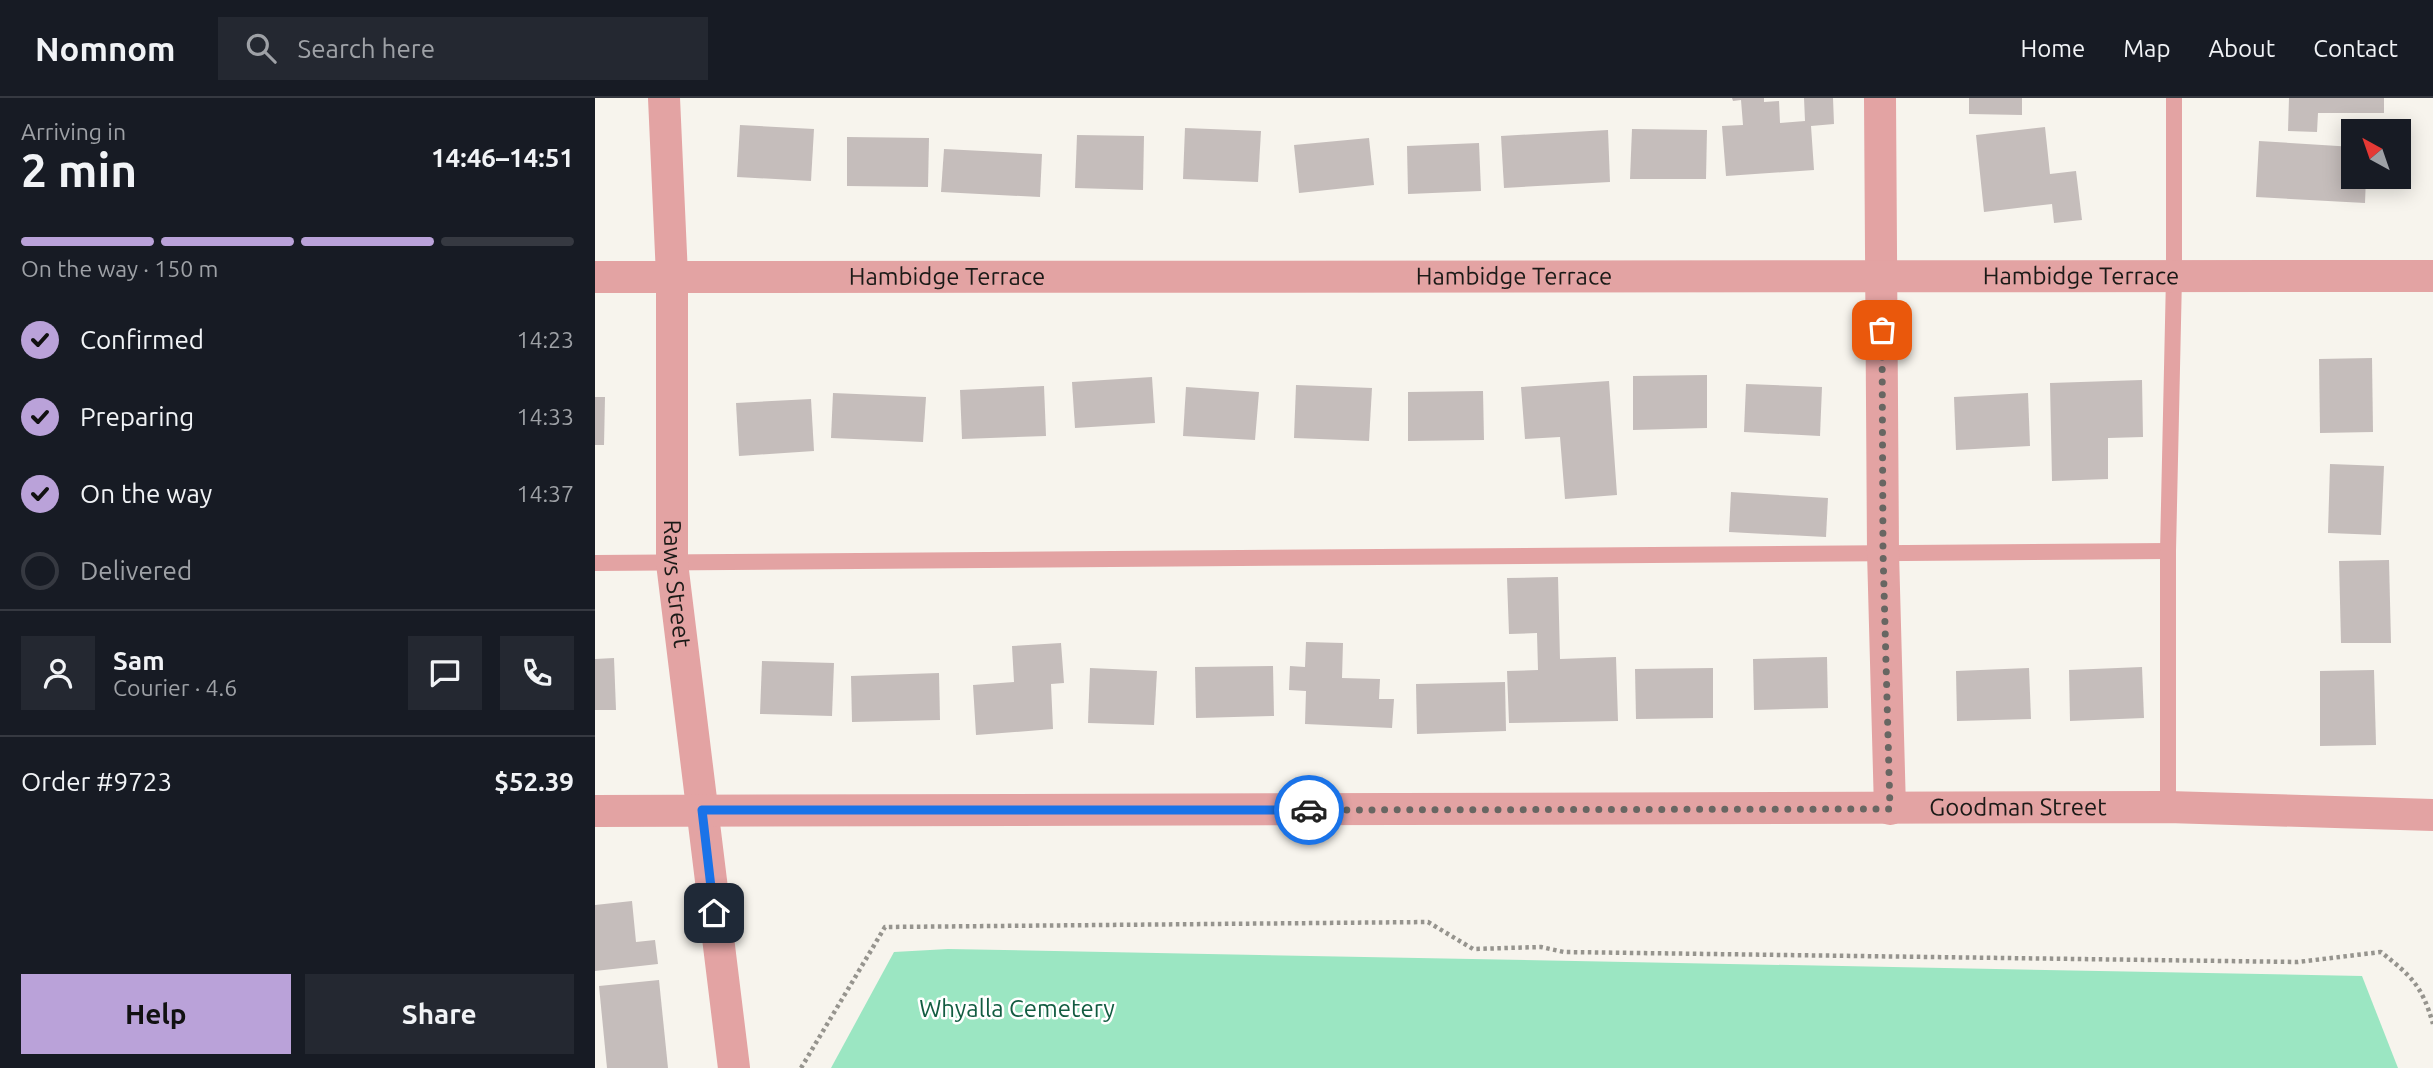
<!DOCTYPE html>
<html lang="en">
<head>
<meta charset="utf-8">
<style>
	body { margin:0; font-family:Ubuntu,sans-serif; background:#242831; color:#f1f3f6; height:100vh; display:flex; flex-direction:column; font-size:26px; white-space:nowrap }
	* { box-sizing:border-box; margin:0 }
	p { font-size:23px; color:#9ea1a6 }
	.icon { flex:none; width:38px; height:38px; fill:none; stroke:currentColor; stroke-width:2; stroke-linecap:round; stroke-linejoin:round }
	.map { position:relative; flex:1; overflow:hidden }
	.panel { display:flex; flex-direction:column; background:#171b24; width:595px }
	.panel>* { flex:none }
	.needle { width:46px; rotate:320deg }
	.controls { position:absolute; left:1746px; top:21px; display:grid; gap:14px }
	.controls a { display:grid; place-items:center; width:70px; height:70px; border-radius:0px; background:#171b24; box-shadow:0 4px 18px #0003; font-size:35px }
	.pin { position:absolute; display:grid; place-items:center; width:60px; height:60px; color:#fff; margin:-30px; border-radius:14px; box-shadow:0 4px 10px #0006 }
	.courier { position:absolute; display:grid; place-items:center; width:70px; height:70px; margin:-35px; border:5px solid #1a73e8; border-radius:50%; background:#fff; color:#222; box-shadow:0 2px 9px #0007 }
	.summary em { font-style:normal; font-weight:700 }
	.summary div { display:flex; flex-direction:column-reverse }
	.summary { display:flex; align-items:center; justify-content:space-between; height:119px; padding:0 21px }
	h1 { font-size:46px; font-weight:700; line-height:52px }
	.bar { display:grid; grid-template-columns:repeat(4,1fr); gap:10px 7px; align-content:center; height:84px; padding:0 21px }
	.bar i { height:9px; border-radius:5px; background:#363941 }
	.bar .current { background:#baa2d9 }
	.bar p { grid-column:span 4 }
	.line { display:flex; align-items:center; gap:18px; padding:0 21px; border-top:2px solid #363941 }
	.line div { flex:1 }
	.round { display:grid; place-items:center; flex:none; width:74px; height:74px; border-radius:0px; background:#242831 }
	ol { padding:0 21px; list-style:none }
	li { display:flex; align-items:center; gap:21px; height:77px }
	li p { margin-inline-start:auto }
	li .icon { padding:7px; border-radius:50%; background:#baa2d9; color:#111; stroke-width:4 }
	li:last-child { color:#9ea1a6 }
	li i { width:38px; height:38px; border:4px solid #363941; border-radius:50% }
	.button { display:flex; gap:14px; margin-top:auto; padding:14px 21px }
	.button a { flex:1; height:80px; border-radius:0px; background:#baa2d9; color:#111; font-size:28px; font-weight:700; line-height:80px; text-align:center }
	.button a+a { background:#242831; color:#f1f3f6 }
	header { display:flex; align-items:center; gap:42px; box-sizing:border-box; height:98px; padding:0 35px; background:#171b24; border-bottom:2px solid #363941 }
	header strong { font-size:33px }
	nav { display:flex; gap:38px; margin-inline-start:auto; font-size:24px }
	.search { width:490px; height:63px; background:#242831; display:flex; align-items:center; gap:18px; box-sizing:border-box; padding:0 24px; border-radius:0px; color:#9ea1a6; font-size:26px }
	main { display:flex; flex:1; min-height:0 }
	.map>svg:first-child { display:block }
	.green { fill:#9be6c2 }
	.building { fill:#c5bdbb }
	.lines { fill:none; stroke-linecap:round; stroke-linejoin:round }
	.path { stroke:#96948e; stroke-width:4.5; stroke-dasharray:3.5 3.5; stroke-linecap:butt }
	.service { stroke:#e3a3a3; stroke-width:16 }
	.minor { stroke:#e3a3a3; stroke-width:32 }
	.done { stroke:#686662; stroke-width:7; stroke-dasharray:0 12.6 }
	.route { stroke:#1a73e8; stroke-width:9 }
	.labels { text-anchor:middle; stroke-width:5; stroke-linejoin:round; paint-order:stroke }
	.street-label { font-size:24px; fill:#1b1a17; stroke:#fff }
	.park-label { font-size:24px; fill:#125c41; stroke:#fff }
</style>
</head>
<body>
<header>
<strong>Nomnom</strong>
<div class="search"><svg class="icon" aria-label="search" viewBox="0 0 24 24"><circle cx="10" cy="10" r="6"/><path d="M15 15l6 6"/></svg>Search here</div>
<nav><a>Home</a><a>Map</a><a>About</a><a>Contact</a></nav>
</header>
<main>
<section class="panel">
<div class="summary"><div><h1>2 min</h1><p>Arriving in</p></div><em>14:46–14:51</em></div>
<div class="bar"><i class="current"></i><i class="current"></i><i class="current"></i><i></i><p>On the way · 150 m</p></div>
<ol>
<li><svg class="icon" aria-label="check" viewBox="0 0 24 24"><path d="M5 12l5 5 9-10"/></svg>Confirmed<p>14:23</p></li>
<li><svg class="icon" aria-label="check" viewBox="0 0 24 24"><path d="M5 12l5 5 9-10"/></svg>Preparing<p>14:33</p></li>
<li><svg class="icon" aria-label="check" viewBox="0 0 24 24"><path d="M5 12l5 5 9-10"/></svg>On the way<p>14:37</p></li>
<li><i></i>Delivered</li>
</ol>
<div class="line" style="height:126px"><a class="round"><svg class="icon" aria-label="person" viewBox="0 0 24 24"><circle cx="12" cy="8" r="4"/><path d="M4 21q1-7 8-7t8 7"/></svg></a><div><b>Sam</b><p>Courier · 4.6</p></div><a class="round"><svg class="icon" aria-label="chat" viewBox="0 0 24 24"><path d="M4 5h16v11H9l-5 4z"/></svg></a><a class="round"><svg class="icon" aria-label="phone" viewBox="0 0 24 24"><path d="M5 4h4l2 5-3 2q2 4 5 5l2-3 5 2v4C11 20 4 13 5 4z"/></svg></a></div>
<div class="line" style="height:91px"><div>Order #9723</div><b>$52.39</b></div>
<div class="button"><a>Help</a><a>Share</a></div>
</section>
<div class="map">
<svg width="1838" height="970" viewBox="0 0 1838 970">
	<rect width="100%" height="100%" fill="#f7f4ed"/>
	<path class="green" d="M353,851L1767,878L1803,970H236L299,854Z"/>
	<g class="building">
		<path d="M1137,0H1169V4L1184,3L1185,25L1210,23L1209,0H1238L1239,26L1216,28L1219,72L1131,78L1127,28L1148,27L1146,2L1138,3Z"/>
		<path d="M1374,0H1427V17L1374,16Z"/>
		<path d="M1694,0H1789V15H1723L1722,34L1693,33Z"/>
		<path d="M145,27L219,31L216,83L142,79Z"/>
		<path d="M1450,29L1455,76L1481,73L1487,122L1459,125L1457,106L1389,114L1381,37Z"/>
		<path d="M590,30L666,33L663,84L588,81Z"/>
		<path d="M1037,31L1112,32L1111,81H1035Z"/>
		<path d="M1013,32L1015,84L909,90L906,38Z"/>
		<path d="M482,37L549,38L548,92L480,90Z"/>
		<path d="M252,39L334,40L333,89L252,88Z"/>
		<path d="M774,40L779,87L704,95L699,47Z"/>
		<path d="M1664,43L1759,49V79H1771L1770,105L1661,99Z"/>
		<path d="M884,45L886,93L813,96L812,48Z"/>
		<path d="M349,51L447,56L445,99L346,94Z"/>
		<path d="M1777,260L1778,334L1725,335L1724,261Z"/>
		<path d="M1112,277V330L1038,332V278Z"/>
		<path d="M557,279L560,325L480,330L477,284Z"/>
		<path d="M1547,282L1548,339L1513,340V381L1457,383L1455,285Z"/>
		<path d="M1014,283L1022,397L970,401L965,339L930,341L926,289Z"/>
		<path d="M1151,286L1227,289L1225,338L1149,334Z"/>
		<path d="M701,287L777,290L774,343L699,340Z"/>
		<path d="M449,288L451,338L367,341L365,292Z"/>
		<path d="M591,289L664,294L660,342L588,338Z"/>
		<path d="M888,293L889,342L813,343V294Z"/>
		<path d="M238,295L331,299L328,344L236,340Z"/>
		<path d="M1433,295L1435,348L1361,352L1359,299Z"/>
		<path d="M0,299H10L9,347H0Z"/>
		<path d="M216,301L219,353L144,358L141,305Z"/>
		<path d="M1735,366L1789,368L1786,437L1733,435Z"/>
		<path d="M1136,394L1233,400L1231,439L1134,434Z"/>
		<path d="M1794,462L1796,545H1746L1744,463Z"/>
		<path d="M963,479L965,561L1021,559L1023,623L914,625L912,573L943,572L942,535L914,536L912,480Z"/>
		<path d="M711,544L748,545L747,580L785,581L784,601H799L797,630L710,626L711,593L694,592L695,568L710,569Z"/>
		<path d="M466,545L469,585L456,586L458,631L381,637L378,587L419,584L417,548Z"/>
		<path d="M1232,559L1233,610L1159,612L1158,561Z"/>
		<path d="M19,560L21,612H0V561Z"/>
		<path d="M167,563L239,565L237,618L165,616Z"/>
		<path d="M678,568L679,618L601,620L600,569Z"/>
		<path d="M1547,569L1549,620L1475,623L1474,572Z"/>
		<path d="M495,570L562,573L559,627L493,625Z"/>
		<path d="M1118,570V620L1041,621L1040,571Z"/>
		<path d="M1434,570L1436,621L1362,623L1361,573Z"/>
		<path d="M1779,572L1781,647L1725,648V573Z"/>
		<path d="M344,575L345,622L257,624L256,578Z"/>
		<path d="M910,584L911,633L822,636L821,586Z"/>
		<path d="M37,803L41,844L60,842L63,866L0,873V807Z"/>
		<path d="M64,882L73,970H12L4,888Z"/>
	</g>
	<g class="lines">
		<path class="path" d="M206,970L290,829L833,824L878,851L946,849L969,854L1703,864L1786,854C1816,878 1827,887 1838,926"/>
		<g class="service">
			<path d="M0,465L1573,453"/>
			<path d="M1573,709V453L1579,179V0"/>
		</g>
		<g class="minor">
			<path id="s1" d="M69,0L77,178V465L139,970"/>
			<path d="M1285,0L1288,454L1295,711"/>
			<path id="s2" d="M0,179L1838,178"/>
			<path id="s3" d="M0,713L1573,709L1838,717"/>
		</g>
	</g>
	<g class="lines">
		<path class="done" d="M714,712L1295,711L1288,454L1287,232"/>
		<path class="route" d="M119,815L107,712H714"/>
	</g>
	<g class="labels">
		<g class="street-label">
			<text dy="8" stroke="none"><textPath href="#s2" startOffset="919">Hambidge Terrace</textPath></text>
			<text dy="8" stroke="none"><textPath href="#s2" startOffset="352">Hambidge Terrace</textPath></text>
			<text dy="8" stroke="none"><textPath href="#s2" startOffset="1486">Hambidge Terrace</textPath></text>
			<text dy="8" stroke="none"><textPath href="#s1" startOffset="486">Raws Street</textPath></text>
			<text dy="8" stroke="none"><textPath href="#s3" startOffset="1423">Goodman Street</textPath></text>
		</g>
		<g class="park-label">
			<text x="422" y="919">Whyalla Cemetery</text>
		</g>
	</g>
</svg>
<div class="controls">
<a><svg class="needle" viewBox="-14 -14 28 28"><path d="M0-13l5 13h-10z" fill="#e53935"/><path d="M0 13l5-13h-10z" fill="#9ea1a6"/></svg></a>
</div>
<div class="pin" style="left:1287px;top:232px;background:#ea580c"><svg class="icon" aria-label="bag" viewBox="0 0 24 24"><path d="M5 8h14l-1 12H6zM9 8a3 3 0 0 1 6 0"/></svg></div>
<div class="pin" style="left:119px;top:815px;background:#1f2937"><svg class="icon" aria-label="home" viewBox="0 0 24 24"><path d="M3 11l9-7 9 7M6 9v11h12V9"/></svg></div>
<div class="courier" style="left:714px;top:712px"><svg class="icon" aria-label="car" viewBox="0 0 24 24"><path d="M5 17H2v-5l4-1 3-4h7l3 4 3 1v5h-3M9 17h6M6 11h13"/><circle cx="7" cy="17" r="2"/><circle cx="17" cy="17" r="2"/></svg></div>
</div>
</main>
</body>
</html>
